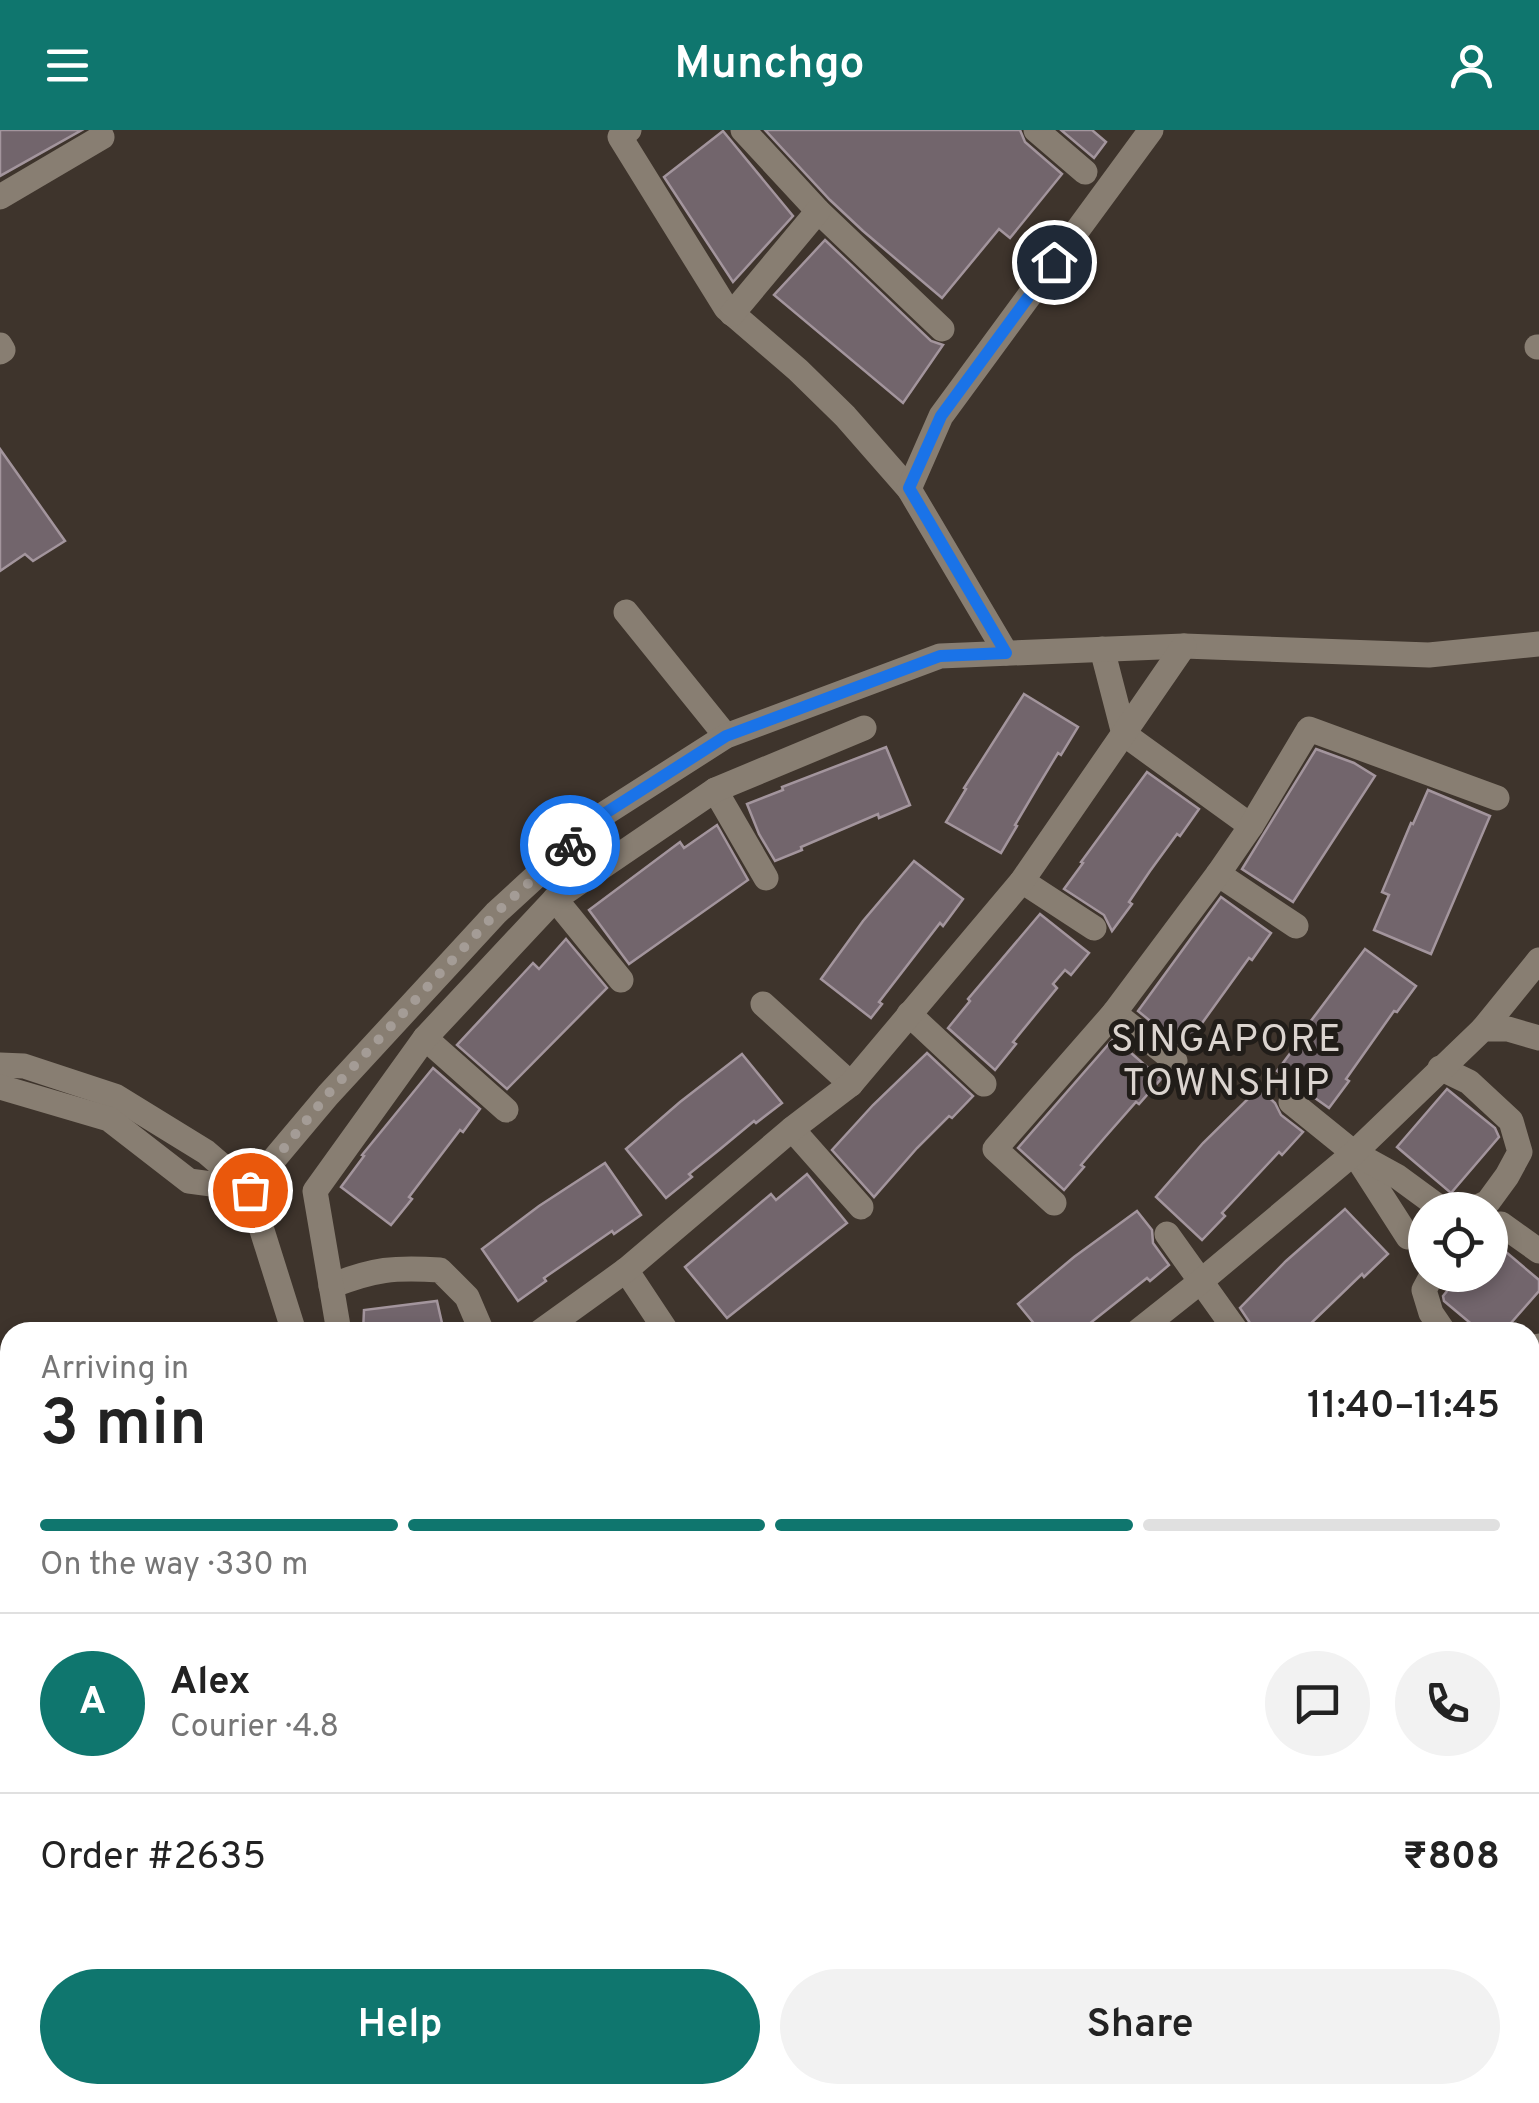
<!DOCTYPE html>
<html lang="en">
<head>
<meta charset="utf-8">
<style>
	body { margin:0; font-family:Overpass,sans-serif; background:#f2f2f2; color:#222; height:100vh; display:flex; flex-direction:column; font-size:38px; white-space:nowrap }
	* { box-sizing:border-box; margin:0 }
	p { font-size:32px; color:#767676 }
	.icon { flex:none; width:55px; height:55px; fill:none; stroke:currentColor; stroke-width:2; stroke-linecap:round; stroke-linejoin:round }
	.map { position:relative; flex:1; overflow:hidden }
	.details { position:absolute; left:0px; top:1192px; width:1540px; height:782px; display:flex; flex-direction:column; background:#fff; border-radius:30px 30px 0 0; box-shadow:0 5px 15px #0003 }
	.details>* { flex:none }
	.buttons { position:absolute; left:1408px; top:1062px; display:grid; gap:20px }
	.buttons a { display:grid; place-items:center; width:100px; height:100px; border-radius:50%; background:#fff; box-shadow:0 5px 15px #0003; font-size:50px }
	.pin { position:absolute; display:grid; place-items:center; width:85px; height:85px; color:#fff; margin:-42px; border:5px solid #fff; border-radius:50%; box-shadow:0 2px 10px #0007 }
	.courier { position:absolute; display:grid; place-items:center; width:100px; height:100px; margin:-50px; border:8px solid #1a73e8; border-radius:50%; background:#fff; color:#222; box-shadow:0 2px 12px #0007 }
	.head em { font-style:normal; font-weight:600 }
	.head div { display:flex; flex-direction:column-reverse }
	.head { display:flex; align-items:center; justify-content:space-between; height:170px; padding:0 40px }
	h1 { font-size:65px; font-weight:600; line-height:75px }
	.bar { display:grid; grid-template-columns:repeat(4,1fr); gap:15px 10px; align-content:center; height:120px; padding:0 40px }
	.bar i { height:12px; border-radius:8px; background:#e0e0e0 }
	.bar .selected { background:#0f766e }
	.bar p { grid-column:span 4 }
	.line { display:flex; align-items:center; gap:25px; padding:0 40px; border-top:2px solid #e0e0e0 }
	.line div { flex:1 }
	.round { display:grid; place-items:center; flex:none; width:105px; height:105px; border-radius:52px; background:#f2f2f2 }
	.action { display:flex; gap:20px; margin-top:auto; padding:20px 40px }
	.action a { flex:1; height:115px; border-radius:60px; background:#0f766e; color:#fff; font-size:40px; font-weight:600; line-height:115px; text-align:center }
	.action a+a { background:#f2f2f2; color:#222 }
	header { display:flex; justify-content:space-between; align-items:center; height:130px; padding:0 40px; background:#0f766e; color:#fff; font-size:45px; font-weight:600 }
	.map>svg:first-child { display:block }
	.building { fill:#72656c; stroke:#a3959d; stroke-width:2.5 }
	.lines { fill:none; stroke-linecap:round; stroke-linejoin:round }
	.minor { stroke:#887e72; stroke-width:25 }
	.done { stroke:#a49c96; stroke-width:10; stroke-dasharray:0 18 }
	.route { stroke:#1a73e8; stroke-width:12 }
	.labels { text-anchor:middle; stroke-width:10; stroke-linejoin:round; paint-order:stroke }
	.quarter-label { font-size:38px; letter-spacing:2.5px; fill:#dbd4cf; stroke:#211d19 }
</style>
</head>
<body>
<header><svg class="icon" aria-label="menu" viewBox="0 0 24 24"><path d="M4 6h16M4 12h16M4 18h16"/></svg>Munchgo<svg class="icon" aria-label="person" viewBox="0 0 24 24"><circle cx="12" cy="8" r="4"/><path d="M4 21q1-7 8-7t8 7"/></svg></header>
<div class="map">
<svg width="1539" height="1973" viewBox="0 0 1539 1973">
	<rect width="100%" height="100%" fill="#3e342c"/>
	<g class="building">
		<path d="M0,0H82L0,46Z"/>
		<path d="M765,0H1020L1025,12L1062,44L1010,108L999,99L942,168L863,101L830,70Z"/>
		<path d="M1061,0H1092L1106,12L1094,28Z"/>
		<path d="M723,1L793,86L733,152L664,47Z"/>
		<path d="M825,110L931,211L943,215L903,273L774,165Z"/>
		<path d="M0,319L65,411L33,431L25,424L0,441Z"/>
		<path d="M1024,564L1078,597L1061,625L1058,623L1038,656L1015,695L1017,696L1001,723L946,692L966,659L964,658Z"/>
		<path d="M886,617L910,675L879,688L878,684L801,717L802,720L775,731L759,704L747,674L783,660L782,657Z"/>
		<path d="M1316,619L1354,633L1375,646L1293,772L1242,739Z"/>
		<path d="M1147,642L1199,679L1180,706L1177,704L1150,741L1129,772L1132,774L1112,801L1104,785L1064,759L1083,733L1081,732Z"/>
		<path d="M1428,660L1490,686L1431,824L1374,800L1389,765L1382,762L1411,693L1413,694Z"/>
		<path d="M717,695L748,750L629,834L589,780L680,712L684,718Z"/>
		<path d="M914,731L963,769L943,796L940,793L879,872L882,874L871,888L821,849L863,791Z"/>
		<path d="M1221,767L1271,803L1252,830L1249,828L1200,896L1203,898L1187,921L1138,881Z"/>
		<path d="M1040,784L1089,823L1071,845L1065,840L1053,854L1057,858L1013,912L1016,914L995,940L948,898L970,871L968,869Z"/>
		<path d="M566,809L607,858L507,959L457,915L533,833L539,839Z"/>
		<path d="M1365,819L1416,856L1397,882L1394,881L1346,949L1349,951L1329,978L1277,941L1300,910L1298,908Z"/>
		<path d="M1114,908L1161,949L1139,974L1136,972L1106,1006L1081,1035L1084,1037L1064,1060L1018,1018Z"/>
		<path d="M927,923L973,966L952,988L949,986L917,1018L874,1067L832,1020L873,975Z"/>
		<path d="M742,924L782,973L756,993L754,991L719,1020L689,1044L692,1047L666,1068L626,1019L680,972Z"/>
		<path d="M433,938L480,979L463,1002L460,1000L409,1067L412,1069L391,1095L341,1057L364,1026L362,1025Z"/>
		<path d="M1259,958L1275,973L1281,985L1303,1002L1282,1025L1279,1022L1222,1083L1225,1086L1202,1110L1156,1067L1203,1013Z"/>
		<path d="M1447,959L1495,998L1499,1007L1451,1063L1397,1017Z"/>
		<path d="M605,1033L641,1085L614,1104L612,1101L544,1148L546,1151L518,1171L482,1119L539,1076Z"/>
		<path d="M807,1044L847,1093L727,1188L685,1137L771,1064L776,1070Z"/>
		<path d="M1345,1079L1388,1124L1364,1147L1362,1144L1302,1202H1256L1240,1178L1286,1131Z"/>
		<path d="M1137,1081L1152,1100L1153,1113L1169,1135L1150,1151L1147,1148L1079,1202H1041L1018,1174L1074,1127Z"/>
		<path d="M1490,1111H1493L1539,1150V1161L1503,1202H1481L1444,1171L1443,1166L1460,1145H1490Z"/>
		<path d="M437,1171L444,1202H363L364,1180Z"/>
	</g>
	<g class="lines">
		<g class="minor">
			<path d="M629,0L620,7L726,178L798,240L845,286L909,359"/>
			<path d="M743,0L818,81L942,199"/>
			<path d="M1036,0L1085,42"/>
			<path d="M0,67L102,7"/>
			<path d="M732,184L818,81"/>
			<path d="M0,215L3,220L0,222"/>
			<path d="M1537,217H1539"/>
			<path d="M626,482L726,606"/>
			<path d="M1102,519L1124,604L1251,696"/>
			<path d="M1006,523L909,359L941,286L1151,0"/>
			<path d="M715,660L766,748"/>
			<path d="M1218,744L1296,796"/>
			<path d="M1022,751L1094,798"/>
			<path d="M555,769L621,850"/>
			<path d="M763,874L851,954"/>
			<path d="M1114,883L1175,931"/>
			<path d="M909,884L984,954"/>
			<path d="M1483,899L1539,830"/>
			<path d="M425,908L506,980"/>
			<path d="M0,935L24,936L115,966L206,1022L249,1059L294,1202"/>
			<path d="M1440,938L1469,952L1511,991L1520,1022L1507,1046L1488,1072L1471,1080"/>
			<path d="M0,957L109,989L189,1051L249,1059"/>
			<path d="M1291,972L1354,1023L1408,1107"/>
			<path d="M792,999L861,1077"/>
			<path d="M1358,1025L1398,1047L1443,1080"/>
			<path d="M249,1059L328,965L496,783L604,684L726,606L940,526L1184,516L1429,525L1539,514"/>
			<path d="M1054,1073L995,1019L1114,883L1218,744L1251,696L1309,599L1497,668"/>
			<path d="M1490,1095L1501,1094L1539,1121"/>
			<path d="M1167,1104L1237,1202"/>
			<path d="M626,1140L667,1202"/>
			<path d="M1432,1145L1424,1160L1431,1183L1444,1202"/>
			<path d="M331,1156C374,1139 394,1137 440,1140L467,1167L482,1202"/>
			<path d="M339,1202L315,1061L425,908L555,769L715,660L864,598"/>
			<path d="M540,1202L626,1140L792,999L851,954L1022,751L1184,516"/>
			<path d="M1137,1202L1200,1152L1354,1023L1483,899H1508L1539,908"/>
			<path d="M1530,1224L1539,1216"/>
			<path d="M1530,1253H1539"/>
			<path d="M1530,1398H1539"/>
			<path d="M1530,1465L1539,1460"/>
			<path d="M1530,1498L1539,1533"/>
			<path d="M0,1553L10,1564"/>
			<path d="M0,1582L10,1593"/>
			<path d="M1530,1607L1539,1638"/>
			<path d="M1530,1790L1532,1796L1530,1811"/>
			<path d="M1530,1830L1539,1855"/>
			<path d="M1530,1962L1536,1973"/>
			<path d="M1324,1965L1329,1973"/>
			<path d="M1433,1965L1437,1973"/>
			<path d="M1460,1965L1465,1973"/>
			<path d="M300,1973L303,1965"/>
			<path d="M1499,1973L1512,1965"/>
		</g>
	</g>
	<g class="lines">
		<path class="done" d="M250,1060L328,964L496,783L570,715"/>
		<path class="route" d="M570,715L604,684L726,606L940,526L1006,523L909,358L941,286L1054,132"/>
	</g>
	<g class="labels">
		<g class="quarter-label">
			<text x="1227" y="921">SINGAPORE<tspan x="1227" dy="44">TOWNSHIP</tspan></text>
		</g>
	</g>
</svg>
<div class="buttons">
<a><svg class="icon" aria-label="locate" viewBox="0 0 24 24"><circle cx="12" cy="12" r="6"/><path d="M12 2v4M12 18v4M2 12h4M18 12h4"/></svg></a>
</div>
<div class="pin" style="left:250px;top:1060px;background:#ea580c"><svg class="icon" aria-label="bag" viewBox="0 0 24 24"><path d="M5 8h14l-1 12H6zM9 8a3 3 0 0 1 6 0"/></svg></div>
<div class="pin" style="left:1054px;top:132px;background:#1f2937"><svg class="icon" aria-label="home" viewBox="0 0 24 24"><path d="M3 11l9-7 9 7M6 9v11h12V9"/></svg></div>
<div class="courier" style="left:570px;top:715px"><svg class="icon" aria-label="bike" viewBox="0 0 24 24"><circle cx="6" cy="16" r="4"/><circle cx="18" cy="16" r="4"/><path d="M6 16l4-8h5l3 8M10 8l3 8H6M13 5h3"/></svg></div>
<section class="details">
<div class="head"><div><h1>3 min</h1><p>Arriving in</p></div><em>11:40–11:45</em></div>
<div class="bar"><i class="selected"></i><i class="selected"></i><i class="selected"></i><i></i><p>On the way · 330 m</p></div>
<div class="line" style="height:180px"><b class="round" style="background:#0f766e;color:#fff">A</b><div><b>Alex</b><p>Courier · 4.8</p></div><a class="round"><svg class="icon" aria-label="chat" viewBox="0 0 24 24"><path d="M4 5h16v11H9l-5 4z"/></svg></a><a class="round"><svg class="icon" aria-label="phone" viewBox="0 0 24 24"><path d="M5 4h4l2 5-3 2q2 4 5 5l2-3 5 2v4C11 20 4 13 5 4z"/></svg></a></div>
<div class="line" style="height:130px"><div>Order #2635</div><b>₹808</b></div>
<div class="action"><a>Help</a><a>Share</a></div>
</section>
</div>
</body>
</html>
